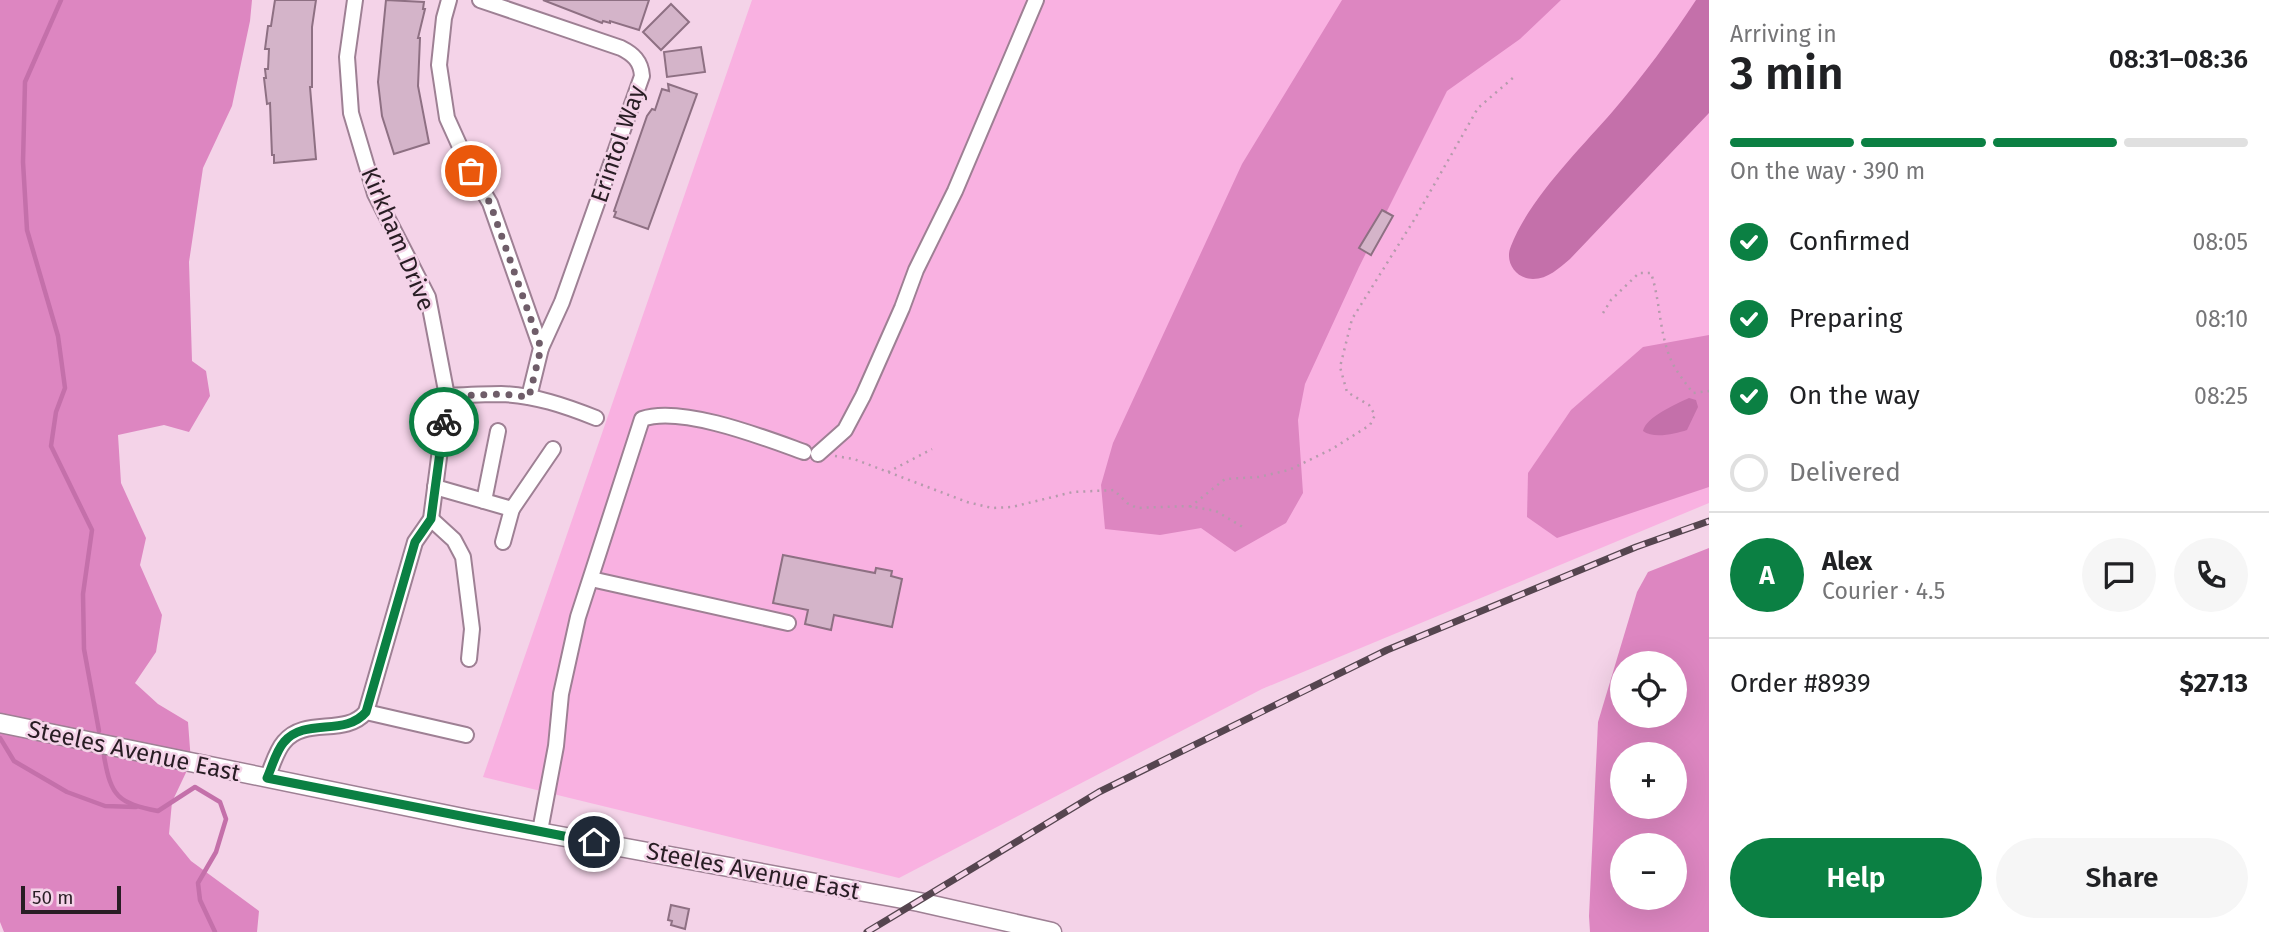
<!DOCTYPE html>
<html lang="en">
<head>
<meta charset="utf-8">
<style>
	body { margin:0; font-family:"Fira Sans",sans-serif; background:#f6f6f6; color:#202124; height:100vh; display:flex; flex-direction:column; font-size:26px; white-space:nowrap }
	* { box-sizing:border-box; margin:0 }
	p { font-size:23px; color:#757577 }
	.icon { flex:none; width:38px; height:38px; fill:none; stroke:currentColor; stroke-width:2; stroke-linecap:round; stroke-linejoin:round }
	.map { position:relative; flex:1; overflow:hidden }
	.details { display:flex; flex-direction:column; background:#fff; width:560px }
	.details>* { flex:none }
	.controls { position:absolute; left:1610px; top:651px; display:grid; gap:14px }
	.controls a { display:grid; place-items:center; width:77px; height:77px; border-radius:50%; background:#fff; box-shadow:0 7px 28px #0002; font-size:35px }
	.scale { position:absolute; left:21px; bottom:18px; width:100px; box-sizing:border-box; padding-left:7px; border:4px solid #281d24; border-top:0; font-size:19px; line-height:24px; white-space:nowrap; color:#281d24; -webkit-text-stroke:5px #f4d3e8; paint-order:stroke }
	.pin { position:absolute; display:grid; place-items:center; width:60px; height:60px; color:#fff; margin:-30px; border:4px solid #fff; border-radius:50%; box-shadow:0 2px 7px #0007 }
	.courier { position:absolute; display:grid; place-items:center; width:70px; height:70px; margin:-35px; border:5px solid #0b8043; border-radius:50%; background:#fff; color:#222; box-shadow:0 2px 9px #0007 }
	.summary em { font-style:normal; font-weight:600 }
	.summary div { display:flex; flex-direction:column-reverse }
	.summary { display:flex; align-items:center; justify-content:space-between; height:119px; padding:0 21px }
	h1 { font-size:46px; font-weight:600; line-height:52px }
	.bar { display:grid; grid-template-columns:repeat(4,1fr); gap:10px 7px; align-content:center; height:84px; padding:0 21px }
	.bar i { height:9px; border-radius:5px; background:#e0e0e0 }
	.bar .on { background:#0b8043 }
	.bar p { grid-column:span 4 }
	.line { display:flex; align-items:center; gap:18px; padding:0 21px; border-top:2px solid #e0e0e0 }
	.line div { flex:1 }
	.round { display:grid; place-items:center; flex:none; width:74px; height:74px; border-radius:37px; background:#f6f6f6 }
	ol { padding:0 21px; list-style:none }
	li { display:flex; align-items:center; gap:21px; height:77px }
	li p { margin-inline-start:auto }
	li .icon { padding:7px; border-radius:50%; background:#0b8043; color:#fff; stroke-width:4 }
	li:last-child { color:#757577 }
	li i { width:38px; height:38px; border:4px solid #e0e0e0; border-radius:50% }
	.button { display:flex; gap:14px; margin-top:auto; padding:14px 21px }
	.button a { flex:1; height:80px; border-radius:42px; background:#0b8043; color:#fff; font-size:28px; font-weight:600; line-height:80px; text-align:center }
	.button a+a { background:#f6f6f6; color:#202124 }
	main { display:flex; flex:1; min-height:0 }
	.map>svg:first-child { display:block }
	.green { fill:#f9b1e1 }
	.forest { fill:#dd86c1; fill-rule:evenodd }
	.water { fill:#c470aa }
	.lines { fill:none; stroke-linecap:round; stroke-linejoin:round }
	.stream { stroke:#c470aa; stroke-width:4.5 }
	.building { fill:#d4b4c9; stroke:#8e7083; stroke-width:2 }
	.minor-casing { stroke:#9e8094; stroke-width:18 }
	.major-casing { stroke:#9e8094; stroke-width:21 }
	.path { stroke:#b59bac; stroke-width:2.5; stroke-dasharray:2 5; stroke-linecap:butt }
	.minor { stroke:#fff; stroke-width:14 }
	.major { stroke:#fff; stroke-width:18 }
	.rail-casing { stroke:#55454f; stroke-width:7 }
	.rail { stroke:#f4d3e8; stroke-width:4.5; stroke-dasharray:13; stroke-linecap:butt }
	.done { stroke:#6f5d69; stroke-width:7; stroke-dasharray:0 12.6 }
	.route { stroke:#0b8043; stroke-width:9 }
	.labels { text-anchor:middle; stroke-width:5; stroke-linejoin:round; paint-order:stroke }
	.street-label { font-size:24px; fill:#281d24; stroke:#f4d3e8 }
</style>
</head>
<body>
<main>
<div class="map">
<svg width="1709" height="932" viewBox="0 0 1709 932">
	<rect width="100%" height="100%" fill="#f4d3e8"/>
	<path class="green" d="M752,0H1709V503L1262,689L899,878L483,777Z"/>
	<g class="forest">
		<path d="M0,0H252L250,21L232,106L203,168L189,262L192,361L206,371L210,396L189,432L164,425L118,435L121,483L146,538L140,565L162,615L156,652L135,683L158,704L188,722L191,762L172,802L169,834L191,861L259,911L257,932H4L0,922Z"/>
		<path d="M1342,0H1561L1520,39L1447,91L1359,267L1305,384L1298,420L1303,493L1286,523L1235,552L1201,528L1160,535L1105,529L1101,485L1113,443L1242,164Z"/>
		<path d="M1709,335V487L1557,538L1527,517L1528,473L1571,410L1643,347Z"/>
		<path d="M1709,548V932H1590L1589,916L1598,722L1637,592L1648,572ZM1675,663V716H1622V663ZM1675,754V807H1622V754ZM1675,845V898H1622V845Z"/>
	</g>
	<g class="water">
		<path d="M1696,0H1709V113L1570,259C1559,268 1548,279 1533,279C1516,279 1504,262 1511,246C1529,199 1580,149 1613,111C1643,76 1671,38 1696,0Z"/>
		<path d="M1689,398L1696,400L1698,407L1687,430C1675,434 1653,439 1643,431C1646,417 1676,404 1689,398Z"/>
	</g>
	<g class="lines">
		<g class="stream">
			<path d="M61,0L25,82L23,162L27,230L58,336L65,388L56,412L51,446L92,530L83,594L84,649L99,731"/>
			<path d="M0,738L14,761L67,792L105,806L136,807"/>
			<path d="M104,756C111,797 118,803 158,811L195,787L220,802L226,819L216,852L198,883L200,900L215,932"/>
		</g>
	</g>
	<g class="building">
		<path d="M275,0H316L312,27V87H310L316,159L274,163V155H272L270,103L267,104L264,78H266L265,69H268L269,49H265L268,26H271Z"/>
		<path d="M386,0L424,2L423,9H425L418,38H420L418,86L429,143L394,154L382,116L378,82Z"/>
		<path d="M543,0H649L639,30L610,21V23L603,21L602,23Z"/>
		<path d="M671,4L689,22L661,50L643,32Z"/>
		<path d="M701,47L705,72L667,77L664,52Z"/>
		<path d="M668,84L697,94L648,229L614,217L616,212L614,211L647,116L652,109L655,110L662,89L669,91Z"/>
		<path d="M1382,210L1393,216L1371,255L1359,248Z"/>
		<path d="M783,555L875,573L876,568L892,571L891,576L902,579L892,627L834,615L831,630L805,624L808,610L773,603Z"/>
		<path d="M671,905L689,909L685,929L671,925L672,921L668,920Z"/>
	</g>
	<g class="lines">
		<g class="minor-casing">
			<g id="minor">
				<path d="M449,0L444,18L439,65L447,118L471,171L490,203L541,348L529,397"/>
				<path d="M480,0L621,48C633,54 641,61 642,76L562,302L541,348"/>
				<path d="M447,396C465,395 483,394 501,394C534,395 566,406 596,418"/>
				<path d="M818,454L845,430L863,396L902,308L916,270L955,191L1036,0"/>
				<path d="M435,487L512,509L553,449"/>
				<path d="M484,501L498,431"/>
				<path d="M431,519L454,540L463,557L472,629L469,659"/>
				<path d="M503,542L512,509"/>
				<path d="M591,579L788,623"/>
				<path d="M366,712L466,735"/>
				<path d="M267,778C272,767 276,751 284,742C305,716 345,737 366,712L415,542L431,519L447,396L428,297L375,194L351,113L347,57L355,0"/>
				<path d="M540,831L556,746L561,694L578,617L642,419C681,405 765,438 804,452"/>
			</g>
		</g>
		<g class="major-casing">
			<path id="major" d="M0,723L468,819L919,902L1052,932"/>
		</g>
		<g class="path">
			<path d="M1603,313L1611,300L1639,273H1651C1660,300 1659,328 1669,355C1674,369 1684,381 1693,393L1709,391"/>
			<path d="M835,456L854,459L967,502L992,508L1012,507L1073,492L1114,490L1127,503L1137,508L1188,506L1216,511L1246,529"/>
			<path d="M888,472L932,449"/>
			<path d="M1190,507L1225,479L1259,477L1289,470L1332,449L1370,425L1375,415L1369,405L1347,392L1340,367L1352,319L1414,220L1478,108L1514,77"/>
		</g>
		<use href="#minor" class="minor"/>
		<use href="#major" class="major"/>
		<g class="rail-casing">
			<path id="rail" d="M867,932L1099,792L1387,650L1636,547L1709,521"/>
		</g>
		<use href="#rail" class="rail"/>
	</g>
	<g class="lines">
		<path class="done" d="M444,422L447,396L503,394L529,397L541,348L490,203L471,171"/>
		<path class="route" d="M444,422L431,519L415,542L366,712C345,737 305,717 284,742C276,751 272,767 267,778L594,842"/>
	</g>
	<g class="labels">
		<g class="street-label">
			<text transform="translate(618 144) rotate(-71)" y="8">Erintol Way</text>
			<text transform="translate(398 239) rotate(67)" y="8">Kirkham Drive</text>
			<text transform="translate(134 751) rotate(12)" y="8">Steeles Avenue East</text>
			<text transform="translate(753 871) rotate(11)" y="8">Steeles Avenue East</text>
		</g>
	</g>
</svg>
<div class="controls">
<a><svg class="icon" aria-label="locate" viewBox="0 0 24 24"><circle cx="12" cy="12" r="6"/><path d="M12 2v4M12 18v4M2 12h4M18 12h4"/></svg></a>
<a>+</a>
<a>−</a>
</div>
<div class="scale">50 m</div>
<div class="pin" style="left:471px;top:171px;background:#ea580c"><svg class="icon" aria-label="bag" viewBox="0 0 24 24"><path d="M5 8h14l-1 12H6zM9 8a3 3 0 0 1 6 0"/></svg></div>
<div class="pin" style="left:594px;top:842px;background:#1f2937"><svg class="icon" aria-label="home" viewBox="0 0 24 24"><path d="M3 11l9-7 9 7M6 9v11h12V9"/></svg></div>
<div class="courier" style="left:444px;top:422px"><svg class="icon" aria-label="bike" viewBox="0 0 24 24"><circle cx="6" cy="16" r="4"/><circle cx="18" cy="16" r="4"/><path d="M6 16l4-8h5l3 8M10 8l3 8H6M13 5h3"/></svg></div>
</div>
<section class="details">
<div class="summary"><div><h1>3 min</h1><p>Arriving in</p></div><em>08:31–08:36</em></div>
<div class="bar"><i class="on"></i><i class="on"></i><i class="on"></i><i></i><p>On the way · 390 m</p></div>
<ol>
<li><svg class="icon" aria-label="check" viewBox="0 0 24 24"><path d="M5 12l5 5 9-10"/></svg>Confirmed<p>08:05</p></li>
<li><svg class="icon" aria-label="check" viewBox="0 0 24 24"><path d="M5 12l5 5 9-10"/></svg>Preparing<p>08:10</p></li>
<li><svg class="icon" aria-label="check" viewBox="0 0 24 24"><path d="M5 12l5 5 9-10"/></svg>On the way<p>08:25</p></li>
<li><i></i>Delivered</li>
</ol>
<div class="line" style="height:126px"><b class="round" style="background:#0b8043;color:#fff">A</b><div><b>Alex</b><p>Courier · 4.5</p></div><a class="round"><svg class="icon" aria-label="chat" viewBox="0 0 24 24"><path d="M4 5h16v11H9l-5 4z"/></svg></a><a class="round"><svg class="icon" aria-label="phone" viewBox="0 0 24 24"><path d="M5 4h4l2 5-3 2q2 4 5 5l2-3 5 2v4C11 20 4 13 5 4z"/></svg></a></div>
<div class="line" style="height:91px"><div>Order #8939</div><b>$27.13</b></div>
<div class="button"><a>Help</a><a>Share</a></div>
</section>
</main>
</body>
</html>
